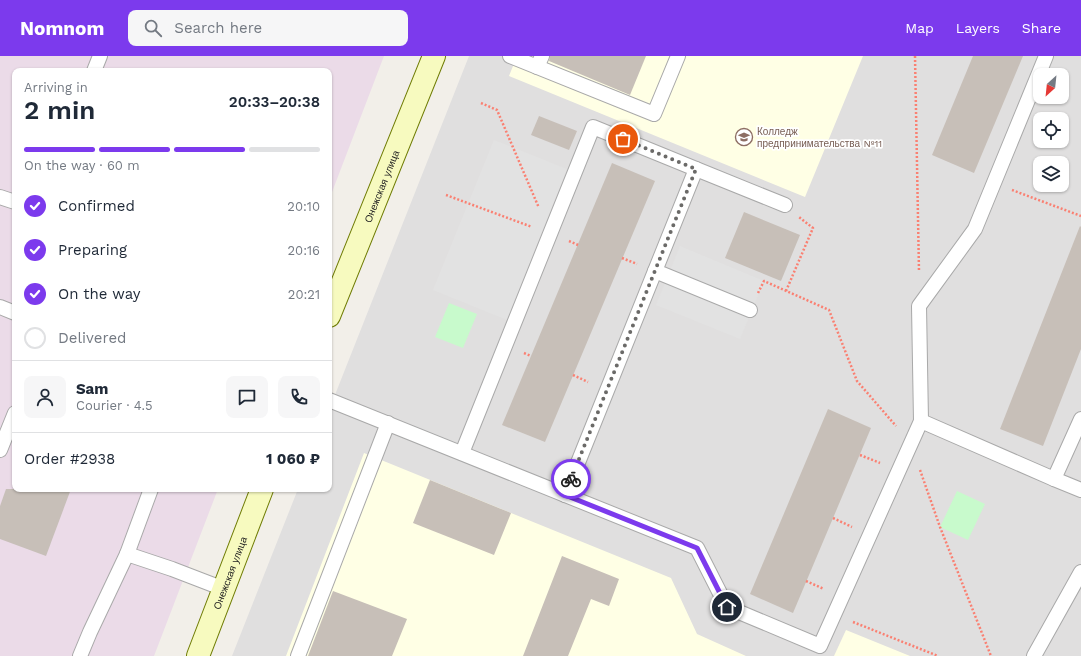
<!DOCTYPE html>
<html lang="en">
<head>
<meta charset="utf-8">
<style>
	body { margin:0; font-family:"Work Sans",sans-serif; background:#f6f6f7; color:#1f2937; height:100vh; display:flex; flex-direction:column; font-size:15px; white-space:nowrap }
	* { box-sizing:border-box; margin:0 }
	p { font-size:13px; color:#747a83 }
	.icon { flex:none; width:22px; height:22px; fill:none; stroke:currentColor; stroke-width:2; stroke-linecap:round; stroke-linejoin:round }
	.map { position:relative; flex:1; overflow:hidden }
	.side { position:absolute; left:12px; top:12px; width:320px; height:424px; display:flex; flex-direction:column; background:#fff; border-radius:8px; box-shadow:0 1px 3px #0004 }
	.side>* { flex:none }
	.needle { width:26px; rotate:207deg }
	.fabs { position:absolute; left:1033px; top:12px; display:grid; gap:8px }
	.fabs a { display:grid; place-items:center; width:36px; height:36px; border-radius:8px; background:#fff; box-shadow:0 1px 3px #0004; font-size:20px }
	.pin { position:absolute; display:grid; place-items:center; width:34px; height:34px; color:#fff; margin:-17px; border:2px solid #fff; border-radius:50%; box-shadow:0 1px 4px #0007 }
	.courier { position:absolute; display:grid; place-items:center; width:40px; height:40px; margin:-20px; border:3px solid #7c3aed; border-radius:50%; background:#fff; color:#222; box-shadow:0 1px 5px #0007 }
	.summary em { font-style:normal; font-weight:600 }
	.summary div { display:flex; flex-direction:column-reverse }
	.summary { display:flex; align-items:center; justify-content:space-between; height:68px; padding:0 12px }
	h1 { font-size:26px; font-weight:600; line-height:30px }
	.bar { display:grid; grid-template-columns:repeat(4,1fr); gap:6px 4px; align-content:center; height:48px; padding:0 12px }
	.bar i { height:5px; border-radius:3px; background:#e0e1e3 }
	.bar .current { background:#7c3aed }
	.bar p { grid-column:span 4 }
	.line { display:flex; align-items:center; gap:10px; padding:0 12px; border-top:1px solid #e0e1e3 }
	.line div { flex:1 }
	.round { display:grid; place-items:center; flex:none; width:42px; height:42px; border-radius:8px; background:#f6f6f7 }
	ol { padding:0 12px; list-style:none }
	li { display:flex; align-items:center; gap:12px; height:44px }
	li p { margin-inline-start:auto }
	li .icon { padding:4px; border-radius:50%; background:#7c3aed; color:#fff; stroke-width:4 }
	li:last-child { color:#747a83 }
	li i { width:22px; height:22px; border:2px solid #e0e1e3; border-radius:50% }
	header { display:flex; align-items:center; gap:24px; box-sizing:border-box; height:56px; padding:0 20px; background:#7c3aed; color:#fff }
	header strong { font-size:19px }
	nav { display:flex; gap:22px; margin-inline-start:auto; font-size:14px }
	.search { width:280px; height:36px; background:#f6f6f7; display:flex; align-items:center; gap:10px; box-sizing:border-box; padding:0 14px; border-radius:8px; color:#747a83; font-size:15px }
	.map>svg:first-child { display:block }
	.residential { fill:#e0dfdf; fill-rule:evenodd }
	.industrial { fill:#ebdbe8 }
	.education { fill:#ffffe5 }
	.park { fill:#c8facc }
	.parking { fill:#e2e2e2 }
	.building { fill:#c7bfb8 }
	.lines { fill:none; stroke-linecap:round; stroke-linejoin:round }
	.lane-casing { stroke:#a9a9a9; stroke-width:16 }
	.secondary-casing { stroke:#707d05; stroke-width:24 }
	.path { stroke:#fa8072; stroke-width:2.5; stroke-dasharray:2 2; stroke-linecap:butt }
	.lane { stroke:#fff; stroke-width:14 }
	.secondary { stroke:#f7fabf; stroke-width:22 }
	.done { stroke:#6b6a68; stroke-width:4; stroke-dasharray:0 7.2 }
	.route { stroke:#7c3aed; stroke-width:5 }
	.labels { text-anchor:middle; stroke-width:3.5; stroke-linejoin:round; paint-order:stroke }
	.education-label { font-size:10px; fill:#785e54; stroke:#fff; text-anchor:start }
	.street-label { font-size:10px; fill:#222; stroke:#fff }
</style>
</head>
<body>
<header>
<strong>Nomnom</strong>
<div class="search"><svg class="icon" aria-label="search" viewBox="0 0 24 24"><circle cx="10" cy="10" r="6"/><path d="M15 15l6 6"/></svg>Search here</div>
<nav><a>Map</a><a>Layers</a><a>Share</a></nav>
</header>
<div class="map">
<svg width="1081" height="600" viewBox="0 0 1081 600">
	<rect width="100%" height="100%" fill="#f2efe9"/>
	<path class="residential" d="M469,0H1081V600H232L298,433H329V354ZM1040,19H1062V41H1040ZM1040,63H1062V85H1040ZM1040,107H1062V129H1040Z"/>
	<path class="industrial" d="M0,0H384L329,144V15H15V433H218L154,600H0Z"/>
	<g class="education">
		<path d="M517,0H863L805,141L509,20Z"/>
		<path d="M364,397L671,522L697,578L746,600H286Z"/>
		<path d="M846,574L910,600H834Z"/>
	</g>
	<g class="park">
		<path d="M449,247L477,258L463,292L435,281Z"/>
		<path d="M957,435L985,448L968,484L940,471Z"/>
	</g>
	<g class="parking">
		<path d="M494,84L567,113L507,264L433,234Z"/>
		<path d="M680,190L764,225L740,283L656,249Z"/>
	</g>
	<g class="building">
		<path d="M550,0H646L630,39L549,5Z"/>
		<path d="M973,0H1023L974,117L932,99Z"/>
		<path d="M539,60L577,75L569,94L531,79Z"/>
		<path d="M612,107L655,125L545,386L502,369Z"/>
		<path d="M744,156L800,179L781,225L725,202Z"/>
		<path d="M1080,170L1081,171V293L1043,390L1000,373Z"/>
		<path d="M828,353L871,372L793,557L750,538Z"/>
		<path d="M430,424L511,457L494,499L413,467Z"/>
		<path d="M6,433H71L46,500L0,483V450Z"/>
		<path d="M562,500L619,523L609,550L591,543L568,600H523Z"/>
		<path d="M333,535L407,563L392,600H308Z"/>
	</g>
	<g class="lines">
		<g class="lane-casing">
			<g id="lane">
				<path d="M510,0L654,58L678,0"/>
				<path d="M537,11L542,0"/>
				<path d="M94,15L100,0"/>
				<path d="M696,113L785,149"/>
				<path d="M0,141L15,146"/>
				<path d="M655,215L750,254"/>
				<path d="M0,251L15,257"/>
				<path d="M329,344L697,492L727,551L820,590L921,365L1054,423"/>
				<path d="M1081,363L1054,423L1081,434"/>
				<path d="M921,365L919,250L975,173L1046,0"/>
				<path d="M0,394L15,357"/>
				<path d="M462,397L593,71L696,113L565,439"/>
				<path d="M127,498L151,433"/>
				<path d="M80,600L90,576L127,498L172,513L224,533"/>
				<path d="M298,600L388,367"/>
				<path d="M1034,600L1081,516"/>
			</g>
		</g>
		<g class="secondary-casing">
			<g id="secondary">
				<path id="s1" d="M329,260L434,0"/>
				<path id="s2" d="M198,600L262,433"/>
			</g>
		</g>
		<g class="path">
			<path d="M915,0L919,216"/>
			<path d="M481,47L497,54L539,152"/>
			<path d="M1012,134L1081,160"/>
			<path d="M446,139L532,171"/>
			<path d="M569,185L578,189"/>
			<path d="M622,202L637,208"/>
			<path d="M786,235L813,172L799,161"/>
			<path d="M758,237L764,225L829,254L857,325L896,370"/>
			<path d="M524,297L531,300"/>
			<path d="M573,319L588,326"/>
			<path d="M860,399L880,407"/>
			<path d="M920,414L940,471L991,600"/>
			<path d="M833,462L852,471"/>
			<path d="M806,525L824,533"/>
			<path d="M853,566L938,600"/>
		</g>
		<use href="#lane" class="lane"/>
		<use href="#secondary" class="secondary"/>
	</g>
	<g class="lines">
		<path class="done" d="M571,423L696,113L623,83"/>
		<path class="route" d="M571,423L565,439L697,492L727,551"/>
	</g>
	<defs>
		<g id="university-ring" transform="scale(0.9)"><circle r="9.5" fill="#fff" stroke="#8d6e63" stroke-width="1.5"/><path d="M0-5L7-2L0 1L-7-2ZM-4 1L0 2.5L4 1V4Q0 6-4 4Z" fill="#8d6e63"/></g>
	</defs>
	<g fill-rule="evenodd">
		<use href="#university-ring" x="744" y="81"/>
	</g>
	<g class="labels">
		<g class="education-label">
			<text x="757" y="79">Колледж<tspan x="757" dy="12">предпринимательства №11</tspan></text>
		</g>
		<g class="street-label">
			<text dy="4" stroke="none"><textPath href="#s1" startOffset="140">Онежская улица</textPath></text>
			<text dy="4" stroke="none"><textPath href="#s2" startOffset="89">Онежская улица</textPath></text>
		</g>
	</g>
</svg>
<div class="fabs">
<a><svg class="needle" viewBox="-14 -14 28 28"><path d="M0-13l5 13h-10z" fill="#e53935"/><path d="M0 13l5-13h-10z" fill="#747a83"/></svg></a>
<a><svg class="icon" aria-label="locate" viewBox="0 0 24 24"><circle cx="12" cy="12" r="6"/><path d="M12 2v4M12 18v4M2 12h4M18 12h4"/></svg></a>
<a><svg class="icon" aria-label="layers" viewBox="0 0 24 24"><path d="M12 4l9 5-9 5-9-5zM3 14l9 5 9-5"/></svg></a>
</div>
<div class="pin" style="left:623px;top:83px;background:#ea580c"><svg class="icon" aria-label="bag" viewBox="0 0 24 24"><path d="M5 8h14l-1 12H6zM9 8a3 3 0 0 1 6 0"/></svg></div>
<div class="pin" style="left:727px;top:551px;background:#1f2937"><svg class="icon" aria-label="home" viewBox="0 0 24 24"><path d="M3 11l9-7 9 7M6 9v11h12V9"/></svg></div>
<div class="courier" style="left:571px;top:423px"><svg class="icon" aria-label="bike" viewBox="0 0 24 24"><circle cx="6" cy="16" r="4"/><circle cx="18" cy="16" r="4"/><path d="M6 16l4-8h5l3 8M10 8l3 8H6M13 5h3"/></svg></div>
<section class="side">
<div class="summary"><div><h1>2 min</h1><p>Arriving in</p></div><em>20:33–20:38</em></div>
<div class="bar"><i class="current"></i><i class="current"></i><i class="current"></i><i></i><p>On the way · 60 m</p></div>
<ol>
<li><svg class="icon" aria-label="check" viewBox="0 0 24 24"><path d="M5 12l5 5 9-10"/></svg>Confirmed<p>20:10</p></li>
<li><svg class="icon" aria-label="check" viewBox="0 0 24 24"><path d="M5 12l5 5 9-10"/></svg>Preparing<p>20:16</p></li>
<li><svg class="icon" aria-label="check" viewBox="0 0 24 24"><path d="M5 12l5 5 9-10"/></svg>On the way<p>20:21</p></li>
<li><i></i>Delivered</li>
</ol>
<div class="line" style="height:72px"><a class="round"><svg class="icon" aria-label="person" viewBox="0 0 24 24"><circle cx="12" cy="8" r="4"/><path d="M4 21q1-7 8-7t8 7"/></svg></a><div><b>Sam</b><p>Courier · 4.5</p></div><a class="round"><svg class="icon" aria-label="chat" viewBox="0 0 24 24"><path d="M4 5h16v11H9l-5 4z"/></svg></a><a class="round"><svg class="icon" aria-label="phone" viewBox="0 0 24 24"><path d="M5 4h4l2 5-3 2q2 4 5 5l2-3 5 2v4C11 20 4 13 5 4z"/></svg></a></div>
<div class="line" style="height:52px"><div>Order #2938</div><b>1 060 ₽</b></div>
</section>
</div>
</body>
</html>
